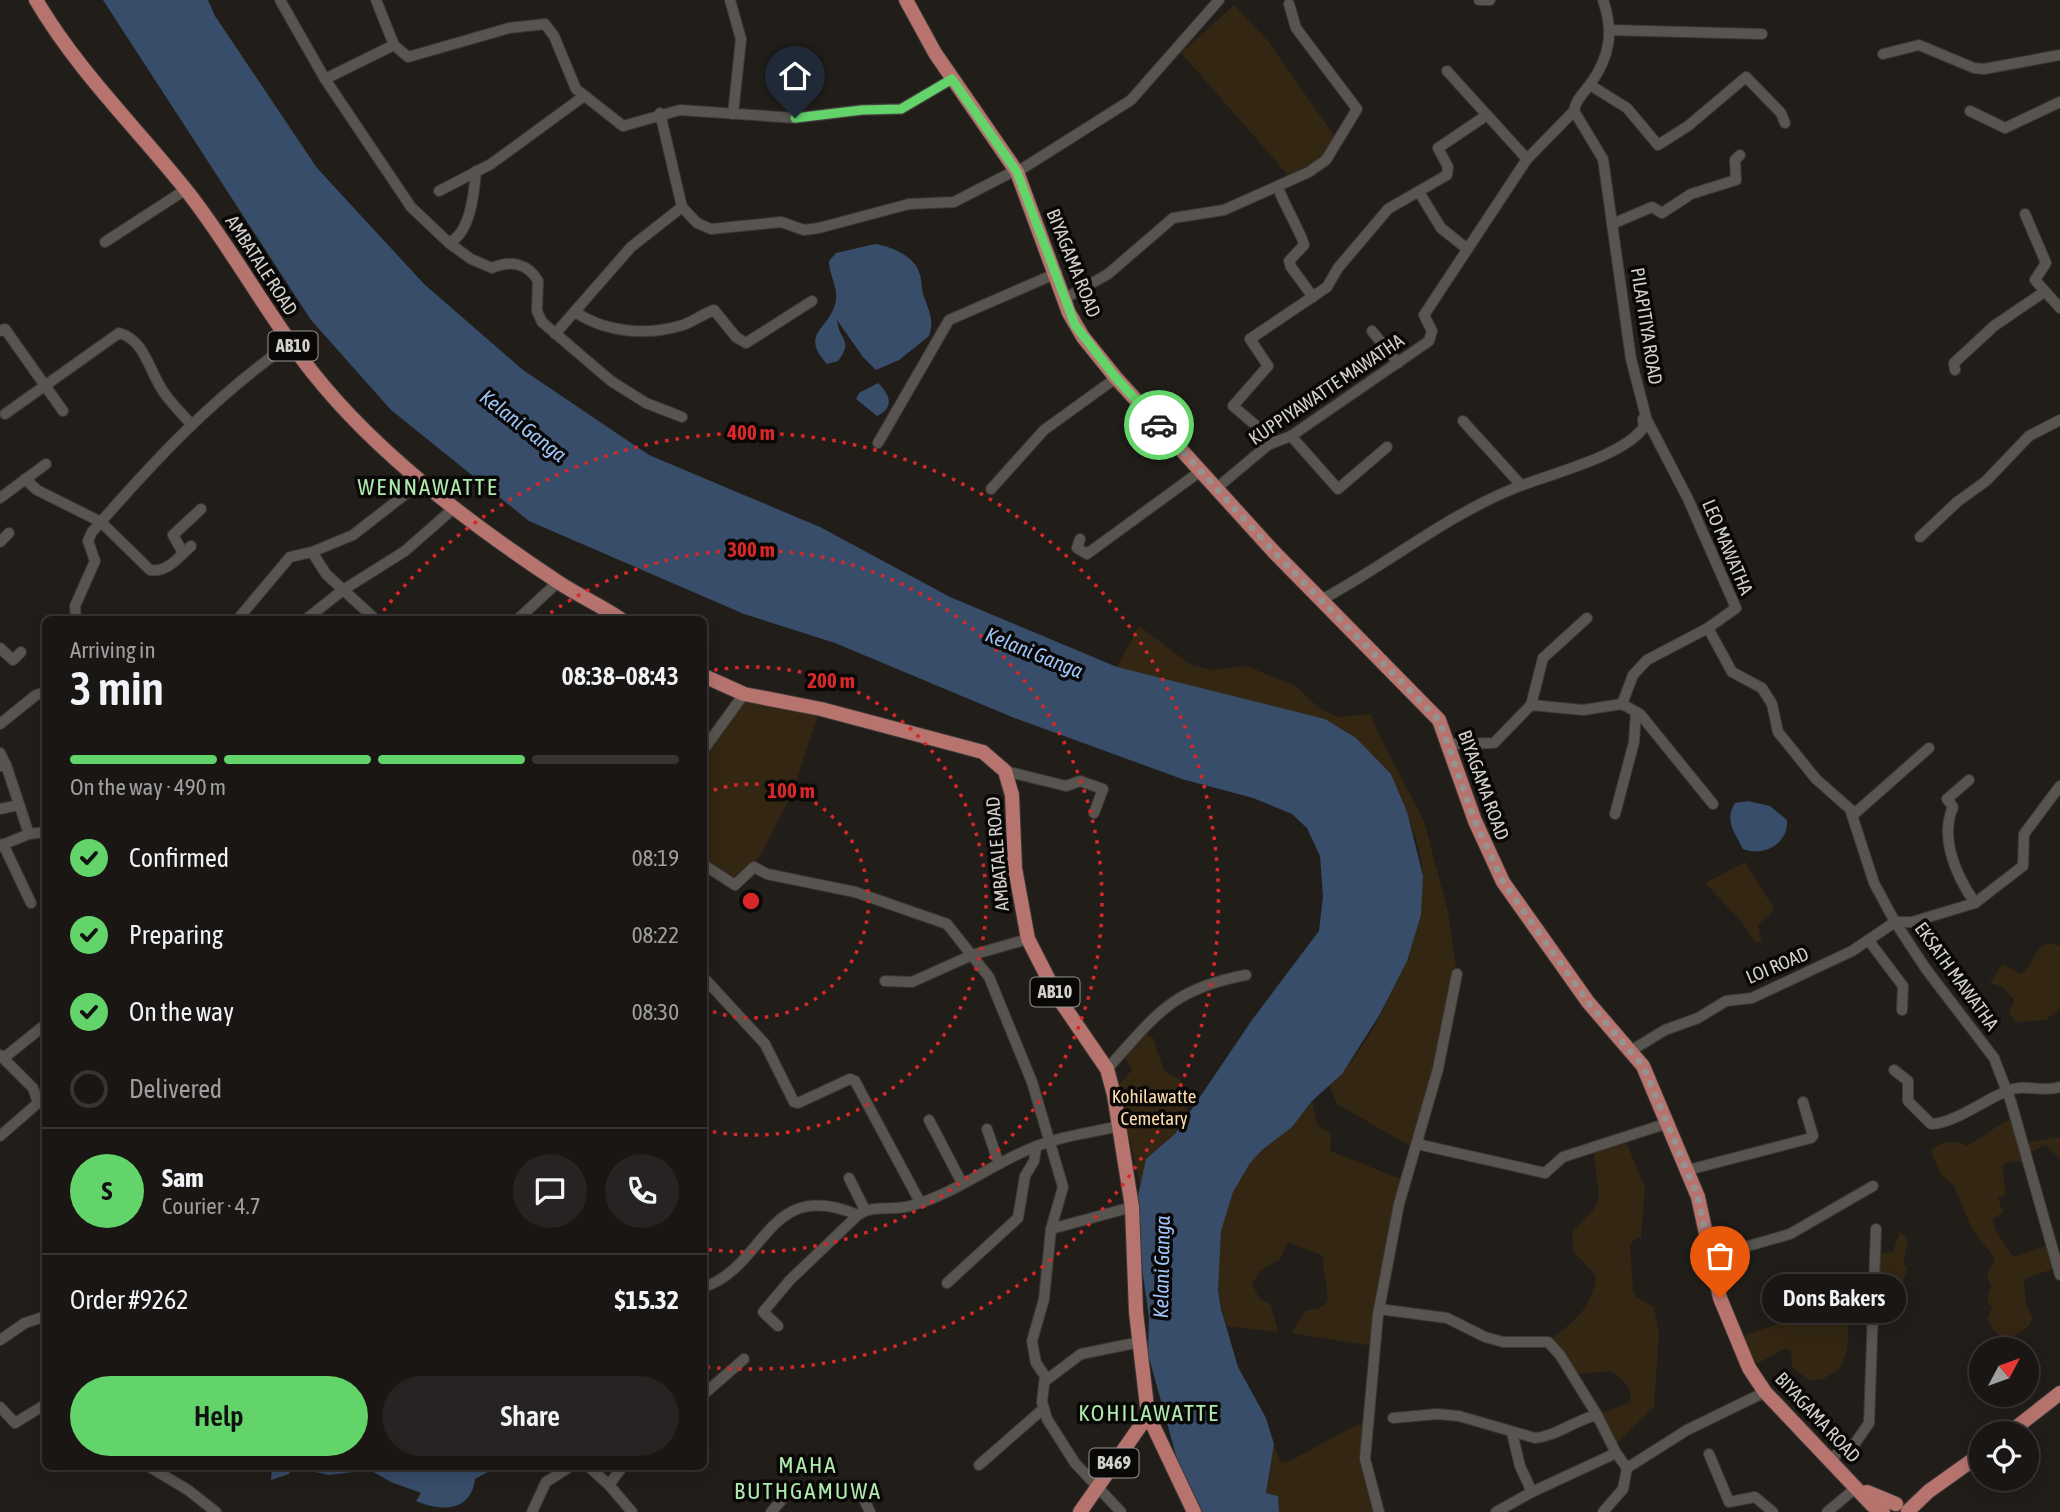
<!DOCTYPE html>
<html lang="en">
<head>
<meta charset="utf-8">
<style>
	body { margin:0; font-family:"Asap Condensed",sans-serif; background:#262322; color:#f1f3f6; height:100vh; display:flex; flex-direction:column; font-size:26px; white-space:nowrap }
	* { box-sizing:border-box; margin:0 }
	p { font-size:23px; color:#9f9fa0 }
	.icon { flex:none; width:38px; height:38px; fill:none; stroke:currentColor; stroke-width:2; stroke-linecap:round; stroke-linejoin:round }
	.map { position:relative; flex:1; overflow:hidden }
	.panel { position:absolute; left:42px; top:616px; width:665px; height:854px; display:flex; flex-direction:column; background:#191614; border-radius:10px; box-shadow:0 4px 18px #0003,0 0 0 2px #373534 }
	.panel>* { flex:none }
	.needle { width:46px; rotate:49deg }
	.controls { position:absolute; left:1969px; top:1337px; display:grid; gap:14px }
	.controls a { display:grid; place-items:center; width:70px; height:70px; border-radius:50%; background:#191614; box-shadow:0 4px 18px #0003,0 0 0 2px #373534; font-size:35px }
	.pin { position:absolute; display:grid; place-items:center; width:60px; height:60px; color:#fff; margin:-72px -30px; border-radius:50% 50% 50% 0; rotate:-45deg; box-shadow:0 0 7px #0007 }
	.pin .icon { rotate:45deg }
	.courier { position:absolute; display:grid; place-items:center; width:70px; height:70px; margin:-35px; border:5px solid #62d469; border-radius:50%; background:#fff; color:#222; box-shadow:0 2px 9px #0007 }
	.bubble { position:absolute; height:49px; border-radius:24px; background:#191614; box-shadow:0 4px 18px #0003,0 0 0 2px #373534; font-size:23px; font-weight:600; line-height:49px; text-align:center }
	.summary em { font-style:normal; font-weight:600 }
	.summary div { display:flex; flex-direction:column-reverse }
	.summary { display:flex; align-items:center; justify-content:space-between; height:119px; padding:0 28px }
	h1 { font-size:46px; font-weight:600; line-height:52px }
	.bar { display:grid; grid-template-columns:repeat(4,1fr); gap:10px 7px; align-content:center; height:84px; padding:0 28px }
	.bar i { height:9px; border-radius:5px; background:#373534 }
	.bar .selected { background:#62d469 }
	.bar p { grid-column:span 4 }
	.line { display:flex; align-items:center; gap:18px; padding:0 28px; border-top:2px solid #373534 }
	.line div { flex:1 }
	.round { display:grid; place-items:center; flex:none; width:74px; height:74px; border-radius:37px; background:#262322 }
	ol { padding:0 28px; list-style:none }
	li { display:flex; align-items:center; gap:21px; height:77px }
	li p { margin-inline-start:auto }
	li .icon { padding:7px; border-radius:50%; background:#62d469; color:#111; stroke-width:4 }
	li:last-child { color:#9f9fa0 }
	li i { width:38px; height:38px; border:4px solid #373534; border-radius:50% }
	.cta { display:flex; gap:14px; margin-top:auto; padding:14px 28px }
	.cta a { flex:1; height:80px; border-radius:42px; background:#62d469; color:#111; font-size:28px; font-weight:600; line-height:80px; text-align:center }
	.cta a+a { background:#262322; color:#f1f3f6 }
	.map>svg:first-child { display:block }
	.green { fill:#332613 }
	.water { fill:#384d6a }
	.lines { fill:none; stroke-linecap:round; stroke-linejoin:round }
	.minor-casing { stroke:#3b3835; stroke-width:12 }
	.major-casing { stroke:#3b3835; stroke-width:16 }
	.minor { stroke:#58544f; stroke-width:10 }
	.major { stroke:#b7746f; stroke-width:14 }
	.done { stroke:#95928f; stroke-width:7; stroke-dasharray:0 12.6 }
	.route { stroke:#62d469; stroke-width:9 }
	.ring { fill:none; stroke:#d62828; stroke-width:3.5; stroke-dasharray:3.5 7 }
	.labels { text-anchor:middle; stroke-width:7; stroke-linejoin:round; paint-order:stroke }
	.shield { fill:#0a0807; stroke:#979592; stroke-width:2 }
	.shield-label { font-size:18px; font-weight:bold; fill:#d3d1ce }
	.street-label { font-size:19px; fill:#d3d1ce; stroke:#0a0807 }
	.park-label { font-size:19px; fill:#fddcb0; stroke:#0a0807 }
	.water-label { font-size:21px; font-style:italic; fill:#9ec5f9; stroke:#0a0807 }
	.quarter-label { font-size:23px; letter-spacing:2px; fill:#aee9ae; stroke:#0a0807 }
	.centre { fill:#d62828; stroke:#0a0807; stroke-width:3.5 }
	.ring-label { font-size:21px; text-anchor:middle; font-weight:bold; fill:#d62828; stroke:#0a0807; stroke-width:7; stroke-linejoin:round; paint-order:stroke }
</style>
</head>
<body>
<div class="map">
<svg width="2060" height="1512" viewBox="0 0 2060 1512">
	<rect width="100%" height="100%" fill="#211e1a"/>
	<g class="green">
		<path d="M1234,5L1267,40L1335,137L1321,158L1290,177L1181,53Z"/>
		<path d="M1139,626L1191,665L1213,670L1246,666L1296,686L1319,708L1337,717L1371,714L1377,731L1424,821L1448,912L1457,974L1415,1149L1337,1104L1330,1086C1376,1041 1421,942 1423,877C1424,851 1401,799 1391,774L1117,667Z"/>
		<path d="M746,701L818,715L793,791L761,855L736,878L704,858V756Z"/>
		<path d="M1745,862L1773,907V911L1758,925L1762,941L1755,943L1741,921L1705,883Z"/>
		<path d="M2048,943L2060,946V1008L2046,1020L2016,1022L2009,1013L2014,1000L2003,987L1990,983L2002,964L2021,974C2033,965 2034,948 2048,943Z"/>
		<path d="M1145,1033L1153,1038L1164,1071L1179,1079L1188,1113L1177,1134L1149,1159L1140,1184L1118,1086L1132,1070L1124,1056Z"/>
		<path d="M1312,1101L1317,1125L1331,1134L1330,1151L1406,1181L1373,1346L1291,1333L1305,1311L1319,1308L1327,1302C1329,1286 1322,1273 1323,1256L1288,1242L1280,1259L1260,1271L1252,1284L1259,1298L1271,1305L1278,1332L1227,1326C1207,1273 1217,1189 1262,1150C1280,1133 1298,1123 1312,1101Z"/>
		<path d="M2014,1118L2021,1143L2060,1137V1159L2046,1145L2026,1154L2027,1161L2006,1163L2002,1167L2006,1194L1998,1198L2003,1212L1993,1219L1995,1230L2014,1257L2051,1244L2058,1267L2027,1278L2024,1282L2026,1305L2033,1318C2029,1329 2015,1337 2004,1339L1992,1329L1987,1319L1992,1308L1987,1300L1991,1286L1987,1275L1995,1259L1971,1227L1954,1186L1940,1173L1931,1151C1940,1141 1956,1139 1967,1146C1984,1137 1996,1125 2014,1118Z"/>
		<path d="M1625,1139L1645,1188L1641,1238H1636L1630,1244L1633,1292L1636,1297L1654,1307L1659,1333L1654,1407L1613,1447L1597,1415L1630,1402C1634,1387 1621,1379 1611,1371L1577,1374L1548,1342C1573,1321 1591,1312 1596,1276L1574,1252L1572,1232L1595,1208L1599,1196L1593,1148Z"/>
		<path d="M1900,1232L1908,1239L1903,1264L1907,1268L1899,1298L1874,1292L1876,1254L1893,1252Z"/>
		<path d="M1841,1276C1847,1303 1855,1345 1839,1369L1823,1379L1810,1381L1792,1367L1791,1351L1786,1348L1749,1368L1735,1339L1796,1317L1797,1314L1794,1310L1772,1306L1766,1301L1765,1293L1771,1283Z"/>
		<path d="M1367,1423L1365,1460L1379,1512H1279L1278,1496L1266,1493L1274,1444L1280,1461L1288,1462L1356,1425Z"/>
	</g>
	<g class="water">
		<path d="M103,0H208L215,16L317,168L424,284L523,370L649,455L820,527L950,597L1117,667L1325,719L1356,738L1391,774L1407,812L1423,876L1421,915L1407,961L1380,1014L1342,1074L1312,1101L1292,1127L1262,1150L1250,1163L1233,1192L1221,1231L1218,1290L1221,1309L1238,1367L1266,1418L1274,1444L1266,1493L1278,1496L1279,1512H1200L1183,1481L1148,1354L1149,1317L1137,1234V1200L1146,1159L1175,1134L1252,1020L1319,931L1323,896L1320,856L1307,828L1292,814L1253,798L1182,779L1012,717L835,643L744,614L529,521L391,410L311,320Z"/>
		<path d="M875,244C890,246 914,256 919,272C922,279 921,287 923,294C928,309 935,319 929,336L899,360L876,370L863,357L837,320C839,341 854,340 838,361L827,364C798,332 831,330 836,300C838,287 829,275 829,261L836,253Z"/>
		<path d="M878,383C890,395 895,407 877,416L856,399L859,393Z"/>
		<path d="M1748,801L1770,806L1787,820C1789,844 1763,857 1743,849C1735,833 1724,820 1735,803Z"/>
		<path d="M272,1467V1466L497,1467L475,1479C471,1512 441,1512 416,1501L421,1493L391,1482L370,1470L329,1475L293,1467L289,1474L271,1480Z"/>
	</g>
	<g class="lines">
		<g class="minor-casing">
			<g id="minor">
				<path d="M280,0L325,79L411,207L449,243L471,259L492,268C510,260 528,263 538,281L537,311L542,322L611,381L646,403L682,417"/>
				<path d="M376,0L394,45L408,57L509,28L545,24L554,36L576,89L623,126L680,110L795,118L862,110L901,109L952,79"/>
				<path d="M730,0L741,39L733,114"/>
				<path d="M1479,0H1490"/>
				<path d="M1609,30L1762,34"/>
				<path d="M1883,54L1919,45L1974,68L1984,69L2060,55"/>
				<path d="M1447,71L1527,159"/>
				<path d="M325,79L394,45"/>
				<path d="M1590,85L1627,108L1658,145L1688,126L1746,77L1781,113L1785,123"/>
				<path d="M1970,111L2005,128L2060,102"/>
				<path d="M1017,172L1131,100L1219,0"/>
				<path d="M1278,188C1282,200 1304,239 1304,245L1289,261L1291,267L1313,297"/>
				<path d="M439,191L491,164L584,96"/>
				<path d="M1419,192L1441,228L1466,248"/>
				<path d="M682,207L697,223L711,229L781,222L804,230L819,228L909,204L954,202L1016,170"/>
				<path d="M2025,214L2046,263L2035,280L2060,308"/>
				<path d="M1612,224L1652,207L1662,213L1691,194L1736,180L1735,160L1740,155"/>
				<path d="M105,242L185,190"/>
				<path d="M449,243C471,232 474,193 476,171"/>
				<path d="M1064,299L1108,274L1173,218L1224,210L1309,172L1326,160L1357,109L1296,28L1289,4"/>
				<path d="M575,312C607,333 647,336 683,325C694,321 703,314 714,310L736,337L746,343L812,301"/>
				<path d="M0,331L5,329L63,411"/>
				<path d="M1372,331L1398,363"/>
				<path d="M555,334L631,247L682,207L660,113"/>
				<path d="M1955,370L1954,363L1994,326L2044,292"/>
				<path d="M5,414L119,333C146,340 149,373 165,394C172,404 182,414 191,424"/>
				<path d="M1463,421L1521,485"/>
				<path d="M1291,436L1338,489L1387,447"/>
				<path d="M1274,441L1233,406L1268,366L1250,339L1327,287L1338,268L1388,209L1447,175L1448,167L1438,148L1487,115"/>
				<path d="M878,443L949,320L1057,273"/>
				<path d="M25,479L37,490L101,522L150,570C167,573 179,557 191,546"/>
				<path d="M1218,487L1268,445L1291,436L1429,341L1432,331L1424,315L1527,159L1574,111"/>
				<path d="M991,489L1044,430L1116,378"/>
				<path d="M0,498L46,464"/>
				<path d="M1920,537L1957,502L1986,481L2029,436L2060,420"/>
				<path d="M1080,539L1077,548L1087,554L1202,470"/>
				<path d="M0,542L9,533"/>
				<path d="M312,552L326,574L376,620"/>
				<path d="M183,553L173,535L201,509"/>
				<path d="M1321,600C1385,566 1443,518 1510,490C1544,475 1622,458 1644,427L1643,419L1647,421L1631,359L1603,159L1574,111C1576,99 1584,93 1591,83C1610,56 1614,32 1603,0"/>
				<path d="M76,620L75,606L95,561L88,541L92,532C153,462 214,396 291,343"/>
				<path d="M237,620L290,557L312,552L353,535L421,482"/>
				<path d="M305,620L343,590L405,551L454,508"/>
				<path d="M517,620L558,582"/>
				<path d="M1708,628L1732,672L1762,688L1772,704L1778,732L1816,779L1850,809L1874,883L1895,922L1926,969L1994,1058L2011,1102L2060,1275"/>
				<path d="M0,648L13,660L21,652"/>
				<path d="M1622,704L1640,714L1713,804"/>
				<path d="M1531,705L1543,658L1587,618"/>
				<path d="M0,724L36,695L46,692"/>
				<path d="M1449,744L1494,743L1531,705L1583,710L1622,704L1633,675L1647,660L1708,628L1736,608L1688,499L1648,422L1643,419"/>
				<path d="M704,749L744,694"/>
				<path d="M0,753L6,765L0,766"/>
				<path d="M1005,771L1066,786L1080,781L1103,789L1094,813"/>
				<path d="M1969,780L1947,799L1953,807C1939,839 1957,877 1975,903"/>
				<path d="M0,809L19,805"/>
				<path d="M1615,814L1634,742L1636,712"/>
				<path d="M1853,815L1929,748"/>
				<path d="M29,834L46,832"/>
				<path d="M3,844L31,903"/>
				<path d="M0,846L29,834L6,765"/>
				<path d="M704,865L735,885L754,867L767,874L855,892L947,924L989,977L1032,1082L1063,1187L1051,1229L1044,1299L1032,1341L1036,1363L1045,1376L1042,1402L1047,1419L1075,1463L1121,1512"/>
				<path d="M1869,941L1903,986L1902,1010"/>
				<path d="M704,978L765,1044L794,1102L798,1103L850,1079L855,1081L920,1202"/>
				<path d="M885,981L912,982L972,955L1028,939"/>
				<path d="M1632,1050L1665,1030L1698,1018L1726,1001L1752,998L1852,951L1895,922H1912L1975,903L2023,866L2024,834L2060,786"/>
				<path d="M0,1055L33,1088L38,1103L0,1136"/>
				<path d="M5,1057L46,1024"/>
				<path d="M1107,1069C1156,1015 1171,989 1246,975"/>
				<path d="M1894,1070L1908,1081V1101L1931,1124C1953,1124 1986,1099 2007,1091C2026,1083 2041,1093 2060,1087"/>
				<path d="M929,1120L962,1183"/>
				<path d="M987,1129L999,1164"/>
				<path d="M1417,1144L1545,1173L1563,1157L1665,1124"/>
				<path d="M1688,1170L1811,1138L1813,1136L1803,1102"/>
				<path d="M849,1178L865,1210"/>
				<path d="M1051,1229L1132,1207"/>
				<path d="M1710,1257L1790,1234L1873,1186"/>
				<path d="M947,1283L1018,1218L1025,1176L1034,1161L1036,1149"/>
				<path d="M704,1287C767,1266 767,1176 858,1215C873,1204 893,1211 910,1206C960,1193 1002,1155 1052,1141C1074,1134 1098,1131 1120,1126"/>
				<path d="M1379,1309L1447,1318L1485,1337L1503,1342H1548L1560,1355L1597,1415"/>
				<path d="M778,1326L763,1312L790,1280L858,1215"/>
				<path d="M0,1340L25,1323L46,1316"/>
				<path d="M1045,1381L1081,1354L1140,1342"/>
				<path d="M704,1394L744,1359"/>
				<path d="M0,1407L15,1423L46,1404"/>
				<path d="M1393,1418L1437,1414L1459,1416L1535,1438C1557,1436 1575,1420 1597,1415L1616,1453L1627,1468"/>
				<path d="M1709,1454L1729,1502L1755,1497L1773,1512"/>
				<path d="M1829,1459L1856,1442L1869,1423L1876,1229"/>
				<path d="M979,1465L1043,1409"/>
				<path d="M148,1466L188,1490L216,1512"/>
				<path d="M588,1466L609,1485L632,1512"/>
				<path d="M609,1485L623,1466"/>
				<path d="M860,1491L870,1512"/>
				<path d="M1532,1492L1616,1453"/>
				<path d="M532,1512L546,1482L571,1466"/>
				<path d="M771,1512L789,1492"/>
				<path d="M1379,1512L1365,1459L1378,1315L1399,1204L1438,1069L1457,974"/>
				<path d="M1496,1512L1532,1492L1520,1466L1512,1433"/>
				<path d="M1603,1512L1623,1489L1627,1468L1687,1430L1765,1392"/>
				<path d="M1827,1512L1857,1487"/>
			</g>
		</g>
		<g class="major-casing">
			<g id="major">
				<path d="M36,0C79,73 138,129 190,195C234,252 268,316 313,373C378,455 472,525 558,582C579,596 602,606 622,620"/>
				<path d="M906,0L935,53L1017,172L1069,313L1083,337L1116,378L1274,552L1439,720L1475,821L1503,882L1588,1002L1643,1066L1698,1197L1720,1298L1749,1368L1765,1392L1872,1505L1883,1512"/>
				<path d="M704,676L744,694L821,709L983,752L1005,771L1012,795L1015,868L1028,939L1057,996L1107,1069L1114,1095L1132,1207L1136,1312L1148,1415L1194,1512"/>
				<path d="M2009,1433L2060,1393"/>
				<path d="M1867,1492L1896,1504"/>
				<path d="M1908,1511L1929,1491L1981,1454"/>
				<path d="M1080,1512L1148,1415"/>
			</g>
		</g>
		<use href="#minor" class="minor"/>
		<use href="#major" class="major"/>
	</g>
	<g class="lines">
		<path class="done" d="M1159,425L1274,552L1439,720L1475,821L1503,882L1588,1002L1643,1066L1698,1197L1720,1298"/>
		<path class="route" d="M795,118L862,110L901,109L952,79L1017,172L1075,325L1116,378L1159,425"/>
	</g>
	<g class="ring">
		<path d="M704 794A117 117 0 1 1 704 1008"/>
		<path d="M704 672A234 234 0 1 1 704 1130"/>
		<path d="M542 619A351 351 0 1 1 705 1249"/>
		<path d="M377 619A468 468 0 1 1 706 1367"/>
	</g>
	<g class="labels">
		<g class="shield">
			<rect x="268.5" y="331.5" width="49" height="29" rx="5"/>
			<rect x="1030.5" y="977.5" width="49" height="29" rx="5"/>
			<rect x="1089.5" y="1448.5" width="49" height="29" rx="5"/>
		</g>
		<g class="shield-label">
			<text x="293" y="352">AB10</text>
			<text x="1055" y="998">AB10</text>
			<text x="1114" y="1469">B469</text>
		</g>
		<g class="street-label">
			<text transform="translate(1074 263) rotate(68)" y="7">BIYAGAMA ROAD</text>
			<text transform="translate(262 265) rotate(57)" y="7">AMBATALE ROAD</text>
			<text transform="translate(1647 326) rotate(81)" y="7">PILAPITIYA ROAD</text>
			<text transform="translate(1326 389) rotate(-34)" y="7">KUPPIYAWATTE MAWATHA</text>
			<text transform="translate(1728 547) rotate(67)" y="7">LEO MAWATHA</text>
			<text transform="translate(1484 785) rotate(70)" y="7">BIYAGAMA ROAD</text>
			<text transform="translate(997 854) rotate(-95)" y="7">AMBATALE ROAD</text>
			<text transform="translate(1777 965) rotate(-23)" y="7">LOI ROAD</text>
			<text transform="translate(1957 976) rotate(54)" y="7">EKSATH MAWATHA</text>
			<text transform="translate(1818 1417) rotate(47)" y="7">BIYAGAMA ROAD</text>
		</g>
		<g class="park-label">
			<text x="1154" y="1103">Kohilawatte<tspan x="1154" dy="22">Cemetary</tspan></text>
		</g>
		<g class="water-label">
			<text transform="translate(523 426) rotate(38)" y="7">Kelani Ganga</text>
			<text transform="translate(1034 653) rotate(22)" y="7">Kelani Ganga</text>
			<text transform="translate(1162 1267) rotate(-89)" y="7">Kelani Ganga</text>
		</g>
		<g class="quarter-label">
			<text x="428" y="495">WENNAWATTE</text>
			<text x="1149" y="1421">KOHILAWATTE</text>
			<text x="808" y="1473">MAHA<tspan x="808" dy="26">BUTHGAMUWA</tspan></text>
		</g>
	</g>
	<circle cx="751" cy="901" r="10" class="centre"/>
	<g class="ring-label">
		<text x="751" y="440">400 m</text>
		<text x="751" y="557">300 m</text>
		<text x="831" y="688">200 m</text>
		<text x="791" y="798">100 m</text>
	</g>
</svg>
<div class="controls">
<a><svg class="needle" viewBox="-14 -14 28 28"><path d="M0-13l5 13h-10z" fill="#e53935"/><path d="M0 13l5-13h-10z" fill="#9f9fa0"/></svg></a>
<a><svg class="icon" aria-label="locate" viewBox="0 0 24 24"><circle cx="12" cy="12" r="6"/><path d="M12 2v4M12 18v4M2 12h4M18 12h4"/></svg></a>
</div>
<div class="pin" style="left:1720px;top:1298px;background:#ea580c"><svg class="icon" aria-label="bag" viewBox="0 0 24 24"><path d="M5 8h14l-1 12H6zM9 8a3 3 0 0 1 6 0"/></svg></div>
<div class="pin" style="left:795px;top:118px;background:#1f2937"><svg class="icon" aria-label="home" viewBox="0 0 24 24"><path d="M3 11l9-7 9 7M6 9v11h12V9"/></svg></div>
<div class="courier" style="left:1159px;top:425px"><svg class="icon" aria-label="car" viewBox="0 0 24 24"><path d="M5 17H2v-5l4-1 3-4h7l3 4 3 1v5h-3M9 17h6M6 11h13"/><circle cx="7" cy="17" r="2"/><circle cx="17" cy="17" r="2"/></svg></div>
<div class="bubble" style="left:1762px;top:1274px;width:144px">Dons Bakers</div>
<section class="panel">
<div class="summary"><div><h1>3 min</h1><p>Arriving in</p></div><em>08:38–08:43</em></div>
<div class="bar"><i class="selected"></i><i class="selected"></i><i class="selected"></i><i></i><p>On the way · 490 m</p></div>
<ol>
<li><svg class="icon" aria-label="check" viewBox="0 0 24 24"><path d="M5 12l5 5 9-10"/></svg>Confirmed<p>08:19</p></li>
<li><svg class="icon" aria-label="check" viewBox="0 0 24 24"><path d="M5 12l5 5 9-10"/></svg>Preparing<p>08:22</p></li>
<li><svg class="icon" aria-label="check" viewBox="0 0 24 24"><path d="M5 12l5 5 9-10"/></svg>On the way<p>08:30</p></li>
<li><i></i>Delivered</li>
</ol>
<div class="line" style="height:126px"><b class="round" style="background:#62d469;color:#111">S</b><div><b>Sam</b><p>Courier · 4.7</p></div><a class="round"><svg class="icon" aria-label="chat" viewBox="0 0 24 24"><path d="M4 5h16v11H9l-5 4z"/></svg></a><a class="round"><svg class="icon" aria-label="phone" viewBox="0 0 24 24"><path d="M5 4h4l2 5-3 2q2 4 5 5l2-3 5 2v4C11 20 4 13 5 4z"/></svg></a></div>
<div class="line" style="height:91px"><div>Order #9262</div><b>$15.32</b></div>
<div class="cta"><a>Help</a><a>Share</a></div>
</section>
</div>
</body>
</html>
